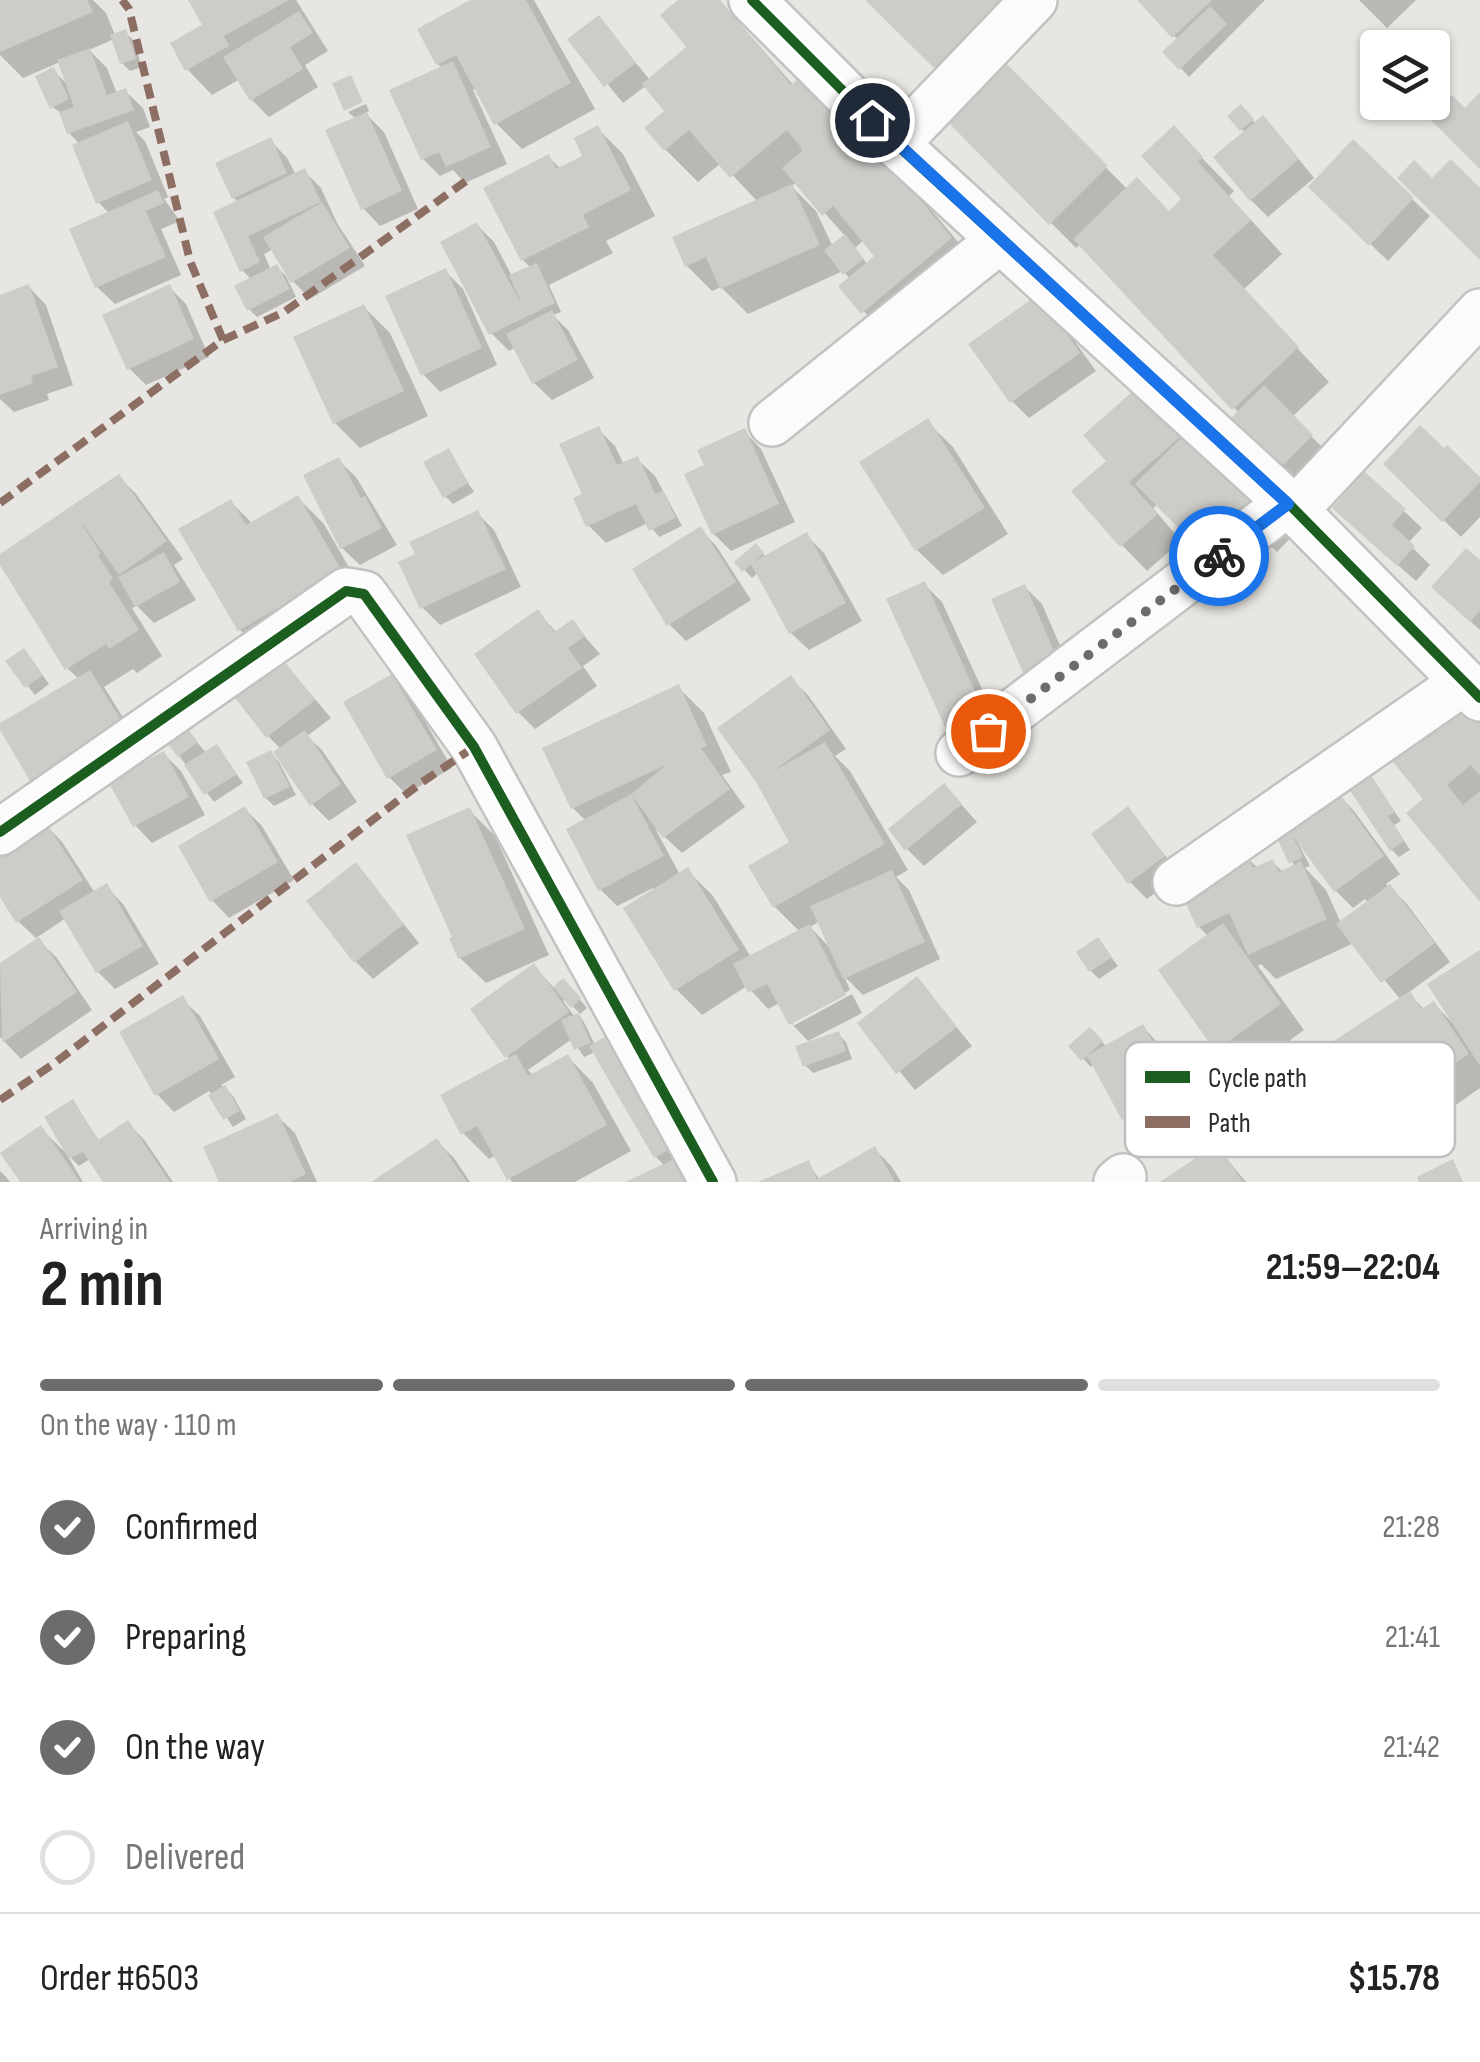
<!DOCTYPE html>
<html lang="en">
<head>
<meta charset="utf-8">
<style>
	body { margin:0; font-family:"Sofia Sans Condensed",sans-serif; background:#f6f6f6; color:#222; height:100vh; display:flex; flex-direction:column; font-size:38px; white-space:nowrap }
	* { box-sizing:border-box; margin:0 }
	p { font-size:32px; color:#767676 }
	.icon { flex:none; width:55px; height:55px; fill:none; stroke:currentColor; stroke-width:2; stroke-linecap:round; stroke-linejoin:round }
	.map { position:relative; height:1182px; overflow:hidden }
	.sheet { display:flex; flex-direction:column; background:#fff; flex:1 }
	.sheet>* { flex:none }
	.buttons { position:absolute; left:1360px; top:30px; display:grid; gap:20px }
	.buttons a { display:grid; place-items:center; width:90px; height:90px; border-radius:10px; background:#fff; box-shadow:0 2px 8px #0004; font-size:50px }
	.pin { position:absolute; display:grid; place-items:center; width:85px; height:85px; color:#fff; margin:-42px; border:5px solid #fff; border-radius:50%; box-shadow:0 2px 10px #0007 }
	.courier { position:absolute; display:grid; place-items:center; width:100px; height:100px; margin:-50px; border:8px solid #1a73e8; border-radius:50%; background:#fff; color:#222; box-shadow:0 2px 12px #0007 }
	.head em { font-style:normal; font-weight:700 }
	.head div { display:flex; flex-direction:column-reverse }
	.head { display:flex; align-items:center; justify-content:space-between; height:170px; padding:0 40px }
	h1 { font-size:65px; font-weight:700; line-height:75px }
	.bar { display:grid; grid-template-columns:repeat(4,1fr); gap:15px 10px; align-content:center; height:120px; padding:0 40px }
	.bar i { height:12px; border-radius:8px; background:#e0e0e0 }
	.bar .on { background:#6d6c6b }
	.bar p { grid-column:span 4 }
	.line { display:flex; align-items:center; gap:25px; padding:0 40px; border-top:2px solid #e0e0e0 }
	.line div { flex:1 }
	ol { padding:0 40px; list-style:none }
	li { display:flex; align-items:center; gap:30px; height:110px }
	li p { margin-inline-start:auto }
	li .icon { padding:10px; border-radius:50%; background:#6d6c6b; color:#fff; stroke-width:4 }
	li:last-child { color:#767676 }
	li i { width:55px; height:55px; border:5px solid #e0e0e0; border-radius:50% }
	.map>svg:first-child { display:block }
	.shadow { fill:#0003; fill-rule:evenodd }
	.building { fill:#cdccc9 }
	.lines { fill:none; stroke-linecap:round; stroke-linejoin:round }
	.minor-casing { stroke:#c2c2c1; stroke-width:50 }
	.minor { stroke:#fcfbfb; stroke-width:45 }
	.quiet { stroke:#8d6e63; stroke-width:8; stroke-dasharray:15 8; stroke-linecap:butt }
	.cycleway-casing { stroke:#fff; stroke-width:16 }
	.cycleway { stroke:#1b5e20; stroke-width:10 }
	.done { stroke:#6d6c6b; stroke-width:10; stroke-dasharray:0 18 }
	.route { stroke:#1a73e8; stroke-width:12 }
	.key { fill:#fff; stroke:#bfbfbf; stroke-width:2.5 }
	.key-label { font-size:28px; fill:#2b2b2b }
</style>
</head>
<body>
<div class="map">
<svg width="1480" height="1182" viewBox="0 0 1480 1182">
	<rect width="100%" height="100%" fill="#e8e6e2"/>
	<g class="shadow">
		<path d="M0,0H93L106,13L115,35L125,32L133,40L142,67L130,71L122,63L114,39L89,50L107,68L117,94L125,91L143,108L150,127L136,132L145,141L168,197L164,199L180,221L161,229L181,275L115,304L97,287L110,214L98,202L80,144L69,133L63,114L52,107L50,67L68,85L60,62L23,78L0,55Z"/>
		<path d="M191,0H296L328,51L305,65L318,87L269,117L252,100L240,79L212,95L187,69L205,26Z"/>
		<path d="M476,0H534L595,109L522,149L496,123L477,88L473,90L507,164L465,183L453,170L440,176L423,159L443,69L438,64Z"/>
		<path d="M682,0H719L794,86L843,104L983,272L896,345L841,287L850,279L843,271L748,314L721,287L712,291L687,266L758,202L721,163L698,182L665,149L668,111L647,85L623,103L571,39L599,18L650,80L689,47ZM797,182L846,237L833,247L816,211L791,186ZM864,240L878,256L867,264L855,248Z"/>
		<path d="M868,0H1004L961,91Z"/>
		<path d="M1140,0H1265L1189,77L1166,52L1178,40Z"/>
		<path d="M1359,0H1416L1387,28Z"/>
		<path d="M1003,63L1128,190L1170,214L1185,199L1174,129L1234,191L1229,196L1282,254L1243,290L1329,382L1292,417L1329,454L1286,495L1239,413L1081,244L1076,248L947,118Z"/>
		<path d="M366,104L369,111L365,113L384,132L418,209L380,226L363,208L356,119L348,112Z"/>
		<path d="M1231,116H1249L1256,124L1280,136L1314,178L1268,217L1251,200L1245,133Z"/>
		<path d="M597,128L623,154L655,216L606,241L613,253L549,285L561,312L553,315L568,330L594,378L552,400L534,383L516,347L509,351L491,333L477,225L494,242L512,276L531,268L523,260L486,189L548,157L561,169L586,157Z"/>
		<path d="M270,140L287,158L296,175L304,171L321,188L337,223L365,266L310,299L290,278L273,249L264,254L271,270L277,267L286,276L296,297L257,317L249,309L252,280L242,270L238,202L234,198Z"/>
		<path d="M1353,143L1430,216L1388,261L1311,187Z"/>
		<path d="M445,271L463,289L497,365L440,392L423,374Z"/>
		<path d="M29,287L46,305L73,385L47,394L49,400L14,412L0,399V297Z"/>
		<path d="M169,287L186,304L209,357L146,385L129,368Z"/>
		<path d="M364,307L390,333L428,416L360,448L335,423Z"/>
		<path d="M1055,314L1096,371L1029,418L1012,401Z"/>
		<path d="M1139,389L1294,534L1277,552L1270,545L1234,581L1158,504L1153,508L1181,541L1147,571L1122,545L1109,461Z"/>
		<path d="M927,422L953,447L1008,534L943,575L917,550L863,463Z"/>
		<path d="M598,429L615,446L624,465L637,459L655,476L682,526L659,537L648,523L606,543L588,525Z"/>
		<path d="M744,431L761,449L795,522L731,551L714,534L707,466Z"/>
		<path d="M448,451L474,492L453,504L445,496Z"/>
		<path d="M338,460L356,477L397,545L360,565L342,548Z"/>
		<path d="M1386,464L1480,480V517L1461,537Z"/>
		<path d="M1365,475L1422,528L1408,543L1430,565L1416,581L1352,525Z"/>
		<path d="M119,477L136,494L183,559L174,565L196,600L154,623L137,606L132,608L162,656L137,673L133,669L104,687L139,743L49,797L32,779L79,679L67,668L0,557L72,512L82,523Z"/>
		<path d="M298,498L324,524L366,597L265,655L240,630L231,502L253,524Z"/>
		<path d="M477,513L494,530L521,587L440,625L422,607Z"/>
		<path d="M700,529L717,547L751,600L686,641L669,624Z"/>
		<path d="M806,535L824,553L862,621L809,650L791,633L758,572L752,578L737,562L756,546L767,558Z"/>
		<path d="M1480,564V630L1452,604Z"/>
		<path d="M924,584L942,602L1000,728L965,745L948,727Z"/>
		<path d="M1025,587L1042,604L1074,678L1043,691Z"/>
		<path d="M538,612L557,633L572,622L600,654L583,666L597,686L535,729L518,712Z"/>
		<path d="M278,656L331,718L307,736L322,750L357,802L329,821L312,804L281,749L268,736Z"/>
		<path d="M31,659L49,684L35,695L9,662Z"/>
		<path d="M392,677L409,694L452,768L406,794L389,777Z"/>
		<path d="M790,678L808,695L846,749L835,756L850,771L908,870L896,877L909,890L940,959L863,995L844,976L850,990L793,1020V1026L852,994L862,1013L808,1041L791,1023L780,1003L768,1009L747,986L702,1015L676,989L653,888L617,906L600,889L586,821L573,808L678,687L704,713L731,772L722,775L745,807L682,853L655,828L680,875L688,871L713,896L751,957L800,932L775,907L752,866L792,843L758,784ZM820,921L832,950L810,927Z"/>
		<path d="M1480,717V898L1426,799Z"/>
		<path d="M192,736L206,753L217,747L243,783L214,802L168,741Z"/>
		<path d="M271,753L279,762L296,795L274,806L266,798Z"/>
		<path d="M164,754L181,771L205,815L152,843L135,825Z"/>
		<path d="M1376,784L1401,821L1394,825L1410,850L1399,857L1391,849Z"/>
		<path d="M1337,793L1354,811L1400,874L1386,884L1407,904L1450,962L1408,993L1425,1010L1434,1004L1452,1022L1480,953V1088L1404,1141L1378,1116L1332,1045L1401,1000L1354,943L1276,979L1261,964L1258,966L1304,1030L1243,1075L1217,1049L1209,937L1199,927L1245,856L1258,868L1273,862L1283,872L1295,867L1279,838ZM1301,842L1336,891L1353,908L1365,899L1368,903L1341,923L1326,890L1305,868L1310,866L1298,843Z"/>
		<path d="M961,804L977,822L924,866L907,849Z"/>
		<path d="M245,809L262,826L294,880L229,918L212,900Z"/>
		<path d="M1128,809L1180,874L1147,899L1130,882Z"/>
		<path d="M469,810L495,836L549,955L486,983L460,958Z"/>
		<path d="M45,824L62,842L95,893L106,886L123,904L159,964L115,989L98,972L66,918L36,938L56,957L92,1010L21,1059L0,1037V966L38,940L18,921L0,893Z"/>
		<path d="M356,865L419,943L373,979L356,962Z"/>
		<path d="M1098,940L1118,966L1099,979L1091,971Z"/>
		<path d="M534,966L554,988L571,989L587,1008L580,1014L566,999L563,1001L575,1017L579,1015L585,1024L595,1045L695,1161L665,1166L656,1157L595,1052L584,1057L572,1039L528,1070L534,1076L568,1057L593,1083L631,1151L575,1182H512L496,1155L489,1159L463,1133L510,1060L507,1056Z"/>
		<path d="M917,979L972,1046L915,1090L860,1023Z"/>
		<path d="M182,999L200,1016L235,1077L221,1085L233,1096L246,1119L233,1127L209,1091L174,1112L157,1094Z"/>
		<path d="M1143,1027L1160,1045L1195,1107L1142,1136L1124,1119L1094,1064L1091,1067L1072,1047L1090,1030L1107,1047Z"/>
		<path d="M838,1034L846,1042L852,1059L813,1073L805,1065Z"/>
		<path d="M73,1102L100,1142L128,1123L145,1141L173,1182H106L90,1159L79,1166L67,1154Z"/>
		<path d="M277,1116L295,1133L317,1182H222Z"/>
		<path d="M41,1129L66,1153L83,1182H23Z"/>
		<path d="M437,1141L454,1158L470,1182H375Z"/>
		<path d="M1217,1147L1246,1182H1167Z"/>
		<path d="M875,1149L892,1167L901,1182H764L808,1163L820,1180Z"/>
		<path d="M0,1171L6,1177L10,1182H0Z"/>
	</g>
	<g class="building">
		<path d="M0,0H87L93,12L0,52Z"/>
		<path d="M188,0H289L224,36L229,46L185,71L170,43L202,25Z"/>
		<path d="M470,0H526L571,83L494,125L456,55L436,65L417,29Z"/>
		<path d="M678,0H720L791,85L811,68L952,238L861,314L838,286L874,256L833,206L822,216L782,168L803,150L787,130L730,178L689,130L664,151L644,128L664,111L642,84L686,47L660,15Z"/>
		<path d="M865,0H1000L934,68Z"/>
		<path d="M1137,0H1212L1172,38Z"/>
		<path d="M1210,6L1227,24L1179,70L1162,52Z"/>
		<path d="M299,11L313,33L290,47L303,69L250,101L223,57Z"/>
		<path d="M599,15L636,63L604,87L567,39Z"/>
		<path d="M126,29L136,59L120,64L110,35Z"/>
		<path d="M90,48L107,95L126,88L134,110L67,134L59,112L74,107L57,60Z"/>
		<path d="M1003,60L1108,166L1049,225L944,118Z"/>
		<path d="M453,61L491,147L446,167L439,152L421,160L389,90Z"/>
		<path d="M54,67L69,99L50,109L35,76Z"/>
		<path d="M351,75L363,102L344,111L332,83Z"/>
		<path d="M1480,92V169L1430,119L1452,95L1465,108Z"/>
		<path d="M1241,104L1254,119L1240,131L1227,116Z"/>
		<path d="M367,112L402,191L361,210L325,130Z"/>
		<path d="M1263,115L1299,159L1250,201L1213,157Z"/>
		<path d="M128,121L152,180L96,204L72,145Z"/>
		<path d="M598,125L631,190L583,215L589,227L521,261L483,188L549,154L556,169L582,156L574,138Z"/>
		<path d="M1174,125L1203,157L1198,162L1251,220L1213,255L1299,347L1232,410L1073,239L1137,177L1169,211L1181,199L1141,156Z"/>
		<path d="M271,137L287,173L232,199L215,163Z"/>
		<path d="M1353,139L1414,198L1369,246L1308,187Z"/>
		<path d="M1451,159L1480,188V260L1397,178L1414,160L1432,178Z"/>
		<path d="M305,168L321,202L248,236L260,262L240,272L213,212Z"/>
		<path d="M792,184L820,245L720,289L706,257L685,267L672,237Z"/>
		<path d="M158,190L164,203L146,211L166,257L95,288L69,229Z"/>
		<path d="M322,202L350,248L291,283L263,237Z"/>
		<path d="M477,222L523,307L509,275L537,263L555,303L489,335L440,242Z"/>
		<path d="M845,234L864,259L843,275L824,250Z"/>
		<path d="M277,264L290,289L247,311L234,286Z"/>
		<path d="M446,268L482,348L421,376L385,296Z"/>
		<path d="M29,284L58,367L31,376L33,383L0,395V295Z"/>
		<path d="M170,284L194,339L127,370L102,315Z"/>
		<path d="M1039,294L1080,353L1010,403L968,344Z"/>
		<path d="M364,304L404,391L333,424L293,337Z"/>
		<path d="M552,310L578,360L532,384L506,334Z"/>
		<path d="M1264,385L1313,435L1268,480L1219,430Z"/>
		<path d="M1139,386L1182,435L1129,482L1158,514L1120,547L1071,491L1106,461L1083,435Z"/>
		<path d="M928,418L985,508L915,551L859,462Z"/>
		<path d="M1420,425L1444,448L1447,445L1480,477V482L1442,522L1383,464Z"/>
		<path d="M599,426L617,465L638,456L655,494L663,491L676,518L649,531L636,504L586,527L573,498L582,494L559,444Z"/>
		<path d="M1192,427L1271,507L1207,557L1135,484Z"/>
		<path d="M745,428L779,504L712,535L684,474L704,465L697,450Z"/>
		<path d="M449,448L468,483L443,498L423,462Z"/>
		<path d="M339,457L361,498L365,496L382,528L340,549L303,475Z"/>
		<path d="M1364,471L1406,509L1392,525L1415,546L1397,566L1332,508Z"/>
		<path d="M119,474L167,541L119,575L74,512L101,554L98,555L113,579L109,582L139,630L109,649L106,644L65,670L0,565V554Z"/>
		<path d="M298,495L342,571L238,631L178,529L231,499L246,525Z"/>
		<path d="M478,510L506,569L420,609L398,562L415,554L409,542Z"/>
		<path d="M701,526L736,582L667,626L632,569Z"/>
		<path d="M807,532L846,603L789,634L751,564L742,572L734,562L756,543L764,553L753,562Z"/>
		<path d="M1466,548L1480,560V611L1470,622L1431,587Z"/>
		<path d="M164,552L180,582L135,607L118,577Z"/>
		<path d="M925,581L984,711L946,729L886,599Z"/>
		<path d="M1025,584L1058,660L1024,675L991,599Z"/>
		<path d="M538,609L554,632L573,619L585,636L568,648L582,668L516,714L474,654Z"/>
		<path d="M24,648L43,675L25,688L5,661Z"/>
		<path d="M278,653L315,700L266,738L230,691Z"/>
		<path d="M90,670L124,725L30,781L0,730V723Z"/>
		<path d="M392,674L437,750L387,779L343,702Z"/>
		<path d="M791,675L830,730L772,772L825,742L885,844L773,908L748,866L789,842L756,782L717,728Z"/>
		<path d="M679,684L707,746L701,748L730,789L663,838L631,794L664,856L598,891L566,829L631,794L666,765L571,809L542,748Z"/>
		<path d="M1462,696L1480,718V776L1471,765L1447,785L1463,805L1480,791V902L1406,813L1423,799L1389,757Z"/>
		<path d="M184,724L198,742L178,757L165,740Z"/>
		<path d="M305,730L341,784L310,806L273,752Z"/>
		<path d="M217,744L237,774L204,795L184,765Z"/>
		<path d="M271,750L290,787L264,799L246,762Z"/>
		<path d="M164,751L189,797L133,827L108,781Z"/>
		<path d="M1369,772L1395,812L1388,816L1404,841L1390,851L1347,786Z"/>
		<path d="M944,783L962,804L905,851L888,829Z"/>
		<path d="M1337,790L1384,856L1334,892L1292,835L1303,857L1289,864L1276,836Z"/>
		<path d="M245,806L278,862L210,902L178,846Z"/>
		<path d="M1128,806L1165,856L1128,884L1091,834Z"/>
		<path d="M470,807L525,929L458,959L449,938L452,937L406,835Z"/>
		<path d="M45,821L83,880L16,923L0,897V851Z"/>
		<path d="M1246,853L1253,868L1273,859L1279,872L1301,861L1327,919L1248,955L1229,913L1197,928L1177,884Z"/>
		<path d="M356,862L404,924L354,963L306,901Z"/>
		<path d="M688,867L739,950L674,991L623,908Z"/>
		<path d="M892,870L925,942L843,979L810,906Z"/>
		<path d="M107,883L143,946L96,973L59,911Z"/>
		<path d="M1390,884L1435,943L1381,983L1336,924Z"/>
		<path d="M1223,923L1281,1004L1215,1051L1158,970Z"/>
		<path d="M810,924L846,995L789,1025L767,984L748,993L733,964Z"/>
		<path d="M39,937L77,992L2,1043L0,963Z"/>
		<path d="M1098,937L1112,957L1089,972L1076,952Z"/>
		<path d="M1480,950V1066L1427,984Z"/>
		<path d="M534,963L569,1012L505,1058L470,1009Z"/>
		<path d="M917,976L957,1027L896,1074L857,1023Z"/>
		<path d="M563,978L581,998L571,1008L553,987Z"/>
		<path d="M1410,991L1421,1009L1434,1001L1469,1054L1376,1117L1329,1044Z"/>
		<path d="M183,995L219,1059L155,1096L119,1032Z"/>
		<path d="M578,1013L591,1043L574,1050L561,1020Z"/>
		<path d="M1143,1024L1179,1089L1122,1120L1087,1056L1081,1061L1068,1046L1090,1027L1103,1041L1088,1055Z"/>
		<path d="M615,1031L679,1144L654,1158L589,1046Z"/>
		<path d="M839,1031L846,1051L803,1067L795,1046Z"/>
		<path d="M516,1054L528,1076L568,1054L607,1125L507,1180L477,1126L461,1135L440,1095Z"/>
		<path d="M225,1085L240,1111L223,1120L208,1095Z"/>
		<path d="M73,1099L98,1140L128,1120L170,1182H103L83,1152L69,1159L44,1117Z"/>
		<path d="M278,1113L306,1174L290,1182H219L203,1147Z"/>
		<path d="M41,1125L80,1182H20L0,1153Z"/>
		<path d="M437,1138L467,1182H371Z"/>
		<path d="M1217,1144L1243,1182H1160Z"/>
		<path d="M875,1146L895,1182H758L809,1160L817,1179Z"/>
		<path d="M687,1153L701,1182H625Z"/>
		<path d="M1453,1159L1463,1182H1419L1417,1177Z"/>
	</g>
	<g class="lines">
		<g class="minor-casing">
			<g id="minor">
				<path d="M752,0L896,144L1288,503L1480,698"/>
				<path d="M896,144L1034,0"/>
				<path d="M772,423L1000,240"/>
				<path d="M1294,511L1480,312"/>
				<path d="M959,753L1288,503"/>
				<path d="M0,832L346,591L364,594L474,747L713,1182"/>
				<path d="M1176,882L1464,682"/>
				<path d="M1117,1182L1123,1177"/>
			</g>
		</g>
		<use href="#minor" class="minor"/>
		<g class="quiet">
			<path d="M223,340L284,312L470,178"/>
			<path d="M0,503L223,340L190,261L129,9L122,0"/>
			<path d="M0,1100L52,1065L421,783L474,747"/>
		</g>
		<g class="cycleway-casing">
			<g id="cycleway">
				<path d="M752,0L896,144L1288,503L1480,698"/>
				<path d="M0,832L346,591L364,594L474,747L713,1182"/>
			</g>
		</g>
		<use href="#cycleway" class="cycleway"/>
	</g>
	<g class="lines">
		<path class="done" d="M988,731L1219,556"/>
		<path class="route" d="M872,120L1288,504L1219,556"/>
	</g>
	<rect x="1125" y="1042" width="330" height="115" rx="15" class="key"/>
	<rect x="1145" y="1071" width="45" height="12" fill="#1b5e20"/>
	<rect x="1145" y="1116" width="45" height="12" fill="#8d6e63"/>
	<g class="key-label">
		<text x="1208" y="1087">Cycle path</text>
		<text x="1208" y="1132">Path</text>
	</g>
</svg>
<div class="buttons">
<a><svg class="icon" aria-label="layers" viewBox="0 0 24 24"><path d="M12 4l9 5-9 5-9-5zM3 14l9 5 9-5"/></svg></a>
</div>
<div class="pin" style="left:988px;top:731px;background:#ea580c"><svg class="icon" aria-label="bag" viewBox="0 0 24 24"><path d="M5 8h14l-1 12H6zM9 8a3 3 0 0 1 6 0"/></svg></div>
<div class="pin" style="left:872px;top:120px;background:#1f2937"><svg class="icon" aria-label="home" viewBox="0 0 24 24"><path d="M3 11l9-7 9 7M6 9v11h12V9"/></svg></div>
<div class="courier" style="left:1219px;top:556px"><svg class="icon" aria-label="bike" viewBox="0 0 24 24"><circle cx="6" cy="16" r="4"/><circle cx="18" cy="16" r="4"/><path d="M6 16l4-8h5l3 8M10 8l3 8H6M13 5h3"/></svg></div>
</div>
<section class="sheet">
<div class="head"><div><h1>2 min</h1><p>Arriving in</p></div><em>21:59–22:04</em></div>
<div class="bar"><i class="on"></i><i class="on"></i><i class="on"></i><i></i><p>On the way · 110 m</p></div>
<ol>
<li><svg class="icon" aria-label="check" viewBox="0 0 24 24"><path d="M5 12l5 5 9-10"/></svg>Confirmed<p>21:28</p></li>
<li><svg class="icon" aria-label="check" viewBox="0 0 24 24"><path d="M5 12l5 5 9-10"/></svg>Preparing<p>21:41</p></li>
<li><svg class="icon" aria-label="check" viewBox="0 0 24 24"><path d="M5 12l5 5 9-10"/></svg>On the way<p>21:42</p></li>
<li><i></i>Delivered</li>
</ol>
<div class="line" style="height:130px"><div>Order #6503</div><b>$15.78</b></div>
</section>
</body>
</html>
